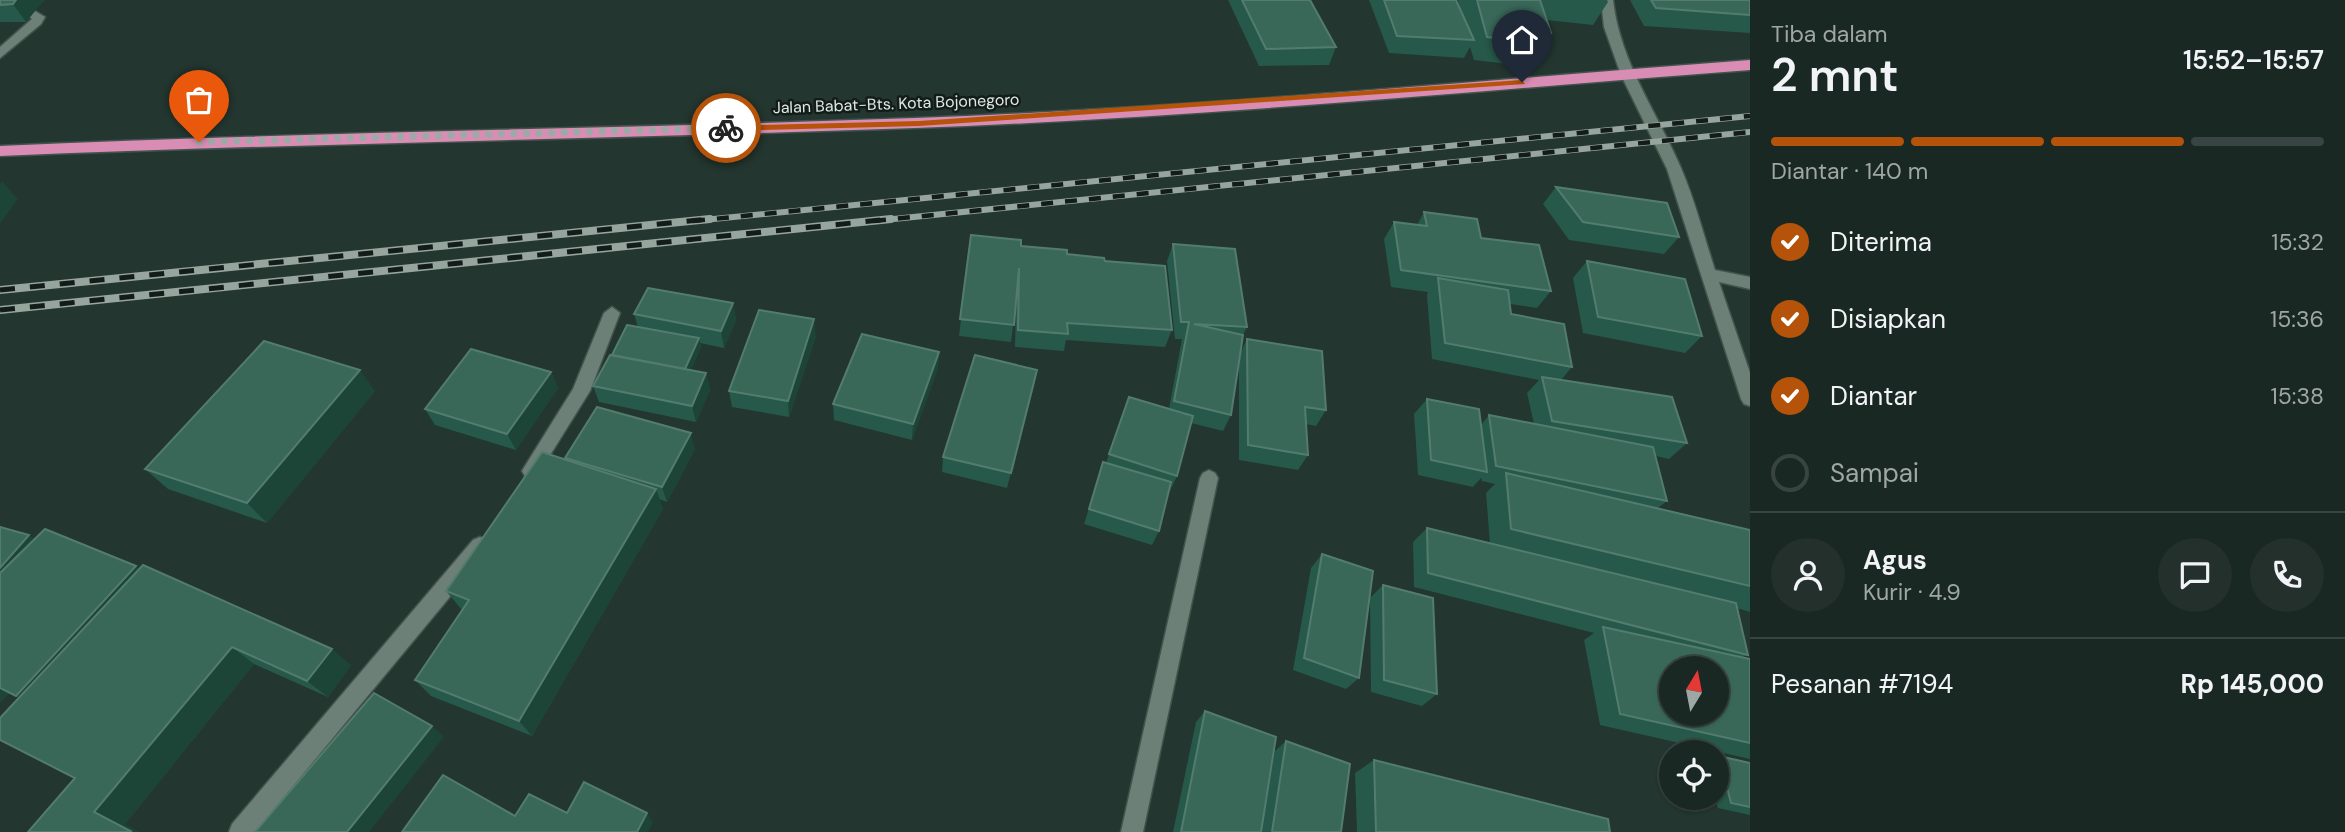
<!DOCTYPE html>
<html lang="id">
<head>
<meta charset="utf-8">
<style>
	body { margin:0; font-family:"DM Sans",sans-serif; background:#23302b; color:#f1f3f6; height:100vh; display:flex; flex-direction:column; font-size:26px; white-space:nowrap }
	* { box-sizing:border-box; margin:0 }
	p { font-size:23px; color:#9fa6a6 }
	.icon { flex:none; width:38px; height:38px; fill:none; stroke:currentColor; stroke-width:2; stroke-linecap:round; stroke-linejoin:round }
	.map { position:relative; flex:1; overflow:hidden }
	.drawer { display:flex; flex-direction:column; background:#1a2823; width:595px }
	.drawer>* { flex:none }
	.needle { width:46px; rotate:10deg }
	.controls { position:absolute; left:1659px; top:656px; display:grid; gap:14px }
	.controls a { display:grid; place-items:center; width:70px; height:70px; border-radius:50%; background:#1a2823; box-shadow:0 2px 5px #0004,0 0 0 2px #384441; font-size:35px }
	.pin { position:absolute; display:grid; place-items:center; width:60px; height:60px; color:#fff; margin:-72px -30px; border-radius:50% 50% 50% 0; rotate:-45deg; box-shadow:0 0 7px #0007 }
	.pin .icon { rotate:45deg }
	.courier { position:absolute; display:grid; place-items:center; width:70px; height:70px; margin:-35px; border:5px solid #b45309; border-radius:50%; background:#fff; color:#222; box-shadow:0 2px 9px #0007 }
	.overview em { font-style:normal; font-weight:600 }
	.overview div { display:flex; flex-direction:column-reverse }
	.overview { display:flex; align-items:center; justify-content:space-between; height:119px; padding:0 21px }
	h1 { font-size:46px; font-weight:600; line-height:52px }
	.bar { display:grid; grid-template-columns:repeat(4,1fr); gap:10px 7px; align-content:center; height:84px; padding:0 21px }
	.bar i { height:9px; border-radius:5px; background:#384441 }
	.bar .current { background:#b45309 }
	.bar p { grid-column:span 4 }
	.line { display:flex; align-items:center; gap:18px; padding:0 21px; border-top:2px solid #384441 }
	.line div { flex:1 }
	.round { display:grid; place-items:center; flex:none; width:74px; height:74px; border-radius:37px; background:#23302b }
	ol { padding:0 21px; list-style:none }
	li { display:flex; align-items:center; gap:21px; height:77px }
	li p { margin-inline-start:auto }
	li .icon { padding:7px; border-radius:50%; background:#b45309; color:#fff; stroke-width:4 }
	li:last-child { color:#9fa6a6 }
	li i { width:38px; height:38px; border:4px solid #384441; border-radius:50% }
	main { display:flex; flex:1; min-height:0 }
	.map>svg:first-child { display:block }
	.lines { fill:none; stroke-linecap:round; stroke-linejoin:round }
	.minor-casing { stroke:#42534c; stroke-width:3 }
	.highway-casing { stroke:#42534c; stroke-width:3 }
	.minor { fill:#6c8078; fill-rule:evenodd }
	.highway { fill:#d98db4; fill-rule:evenodd }
	.rail-far1-casing { stroke:#97a59f; stroke-width:6 }
	.rail-casing { stroke:#97a59f; stroke-width:8 }
	.rail-far1 { stroke:#131c18; stroke-width:4.5; stroke-dasharray:12; stroke-linecap:butt }
	.rail { stroke:#131c18; stroke-width:5; stroke-dasharray:15; stroke-linecap:butt }
	.wall { fill:#265949 }
	.shaded-wall { fill:#1c4437 }
	.building { fill:#396859; stroke:#537c6f; stroke-width:2; fill-rule:evenodd }
	.route { fill:#b45309 }
	.done { stroke:#9caaa5; stroke-width:7; stroke-dasharray:0 12.6 }
	.labels { text-anchor:middle; stroke-width:5; stroke-linejoin:round; paint-order:stroke }
	.far-street-label { font-size:16px; fill:#dde9e4; stroke:#131c18 }
</style>
</head>
<body>
<main>
<div class="map">
<svg width="1750" height="832" viewBox="0 0 1750 832">
	<rect width="100%" height="100%" fill="#23362f"/>
	<g class="lines">
		<g class="minor-casing">
			<g id="minor">
				<path d="M1601,0H1613C1620,62 1657,112 1681,168C1695,201 1704,236 1715,270L1750,277V289L1719,282L1750,373V406L1744,404L1741,399L1667,169L1621,75L1604,27Z"/>
				<path d="M33,10L45,17L41,24L0,58V47L32,19L27,14Z"/>
				<path d="M612,307L620,313L590,391L537,476L531,479L525,476L522,471L525,466L573,389L604,313Z"/>
				<path d="M1209,470L1215,473L1218,478L1143,832H1121L1200,478L1203,473Z"/>
				<path d="M480,537L487,540L490,546L487,552L255,832H229L232,824L473,540Z"/>
			</g>
		</g>
		<g class="highway-casing">
			<path id="highway" d="M1750,60V70C1472,91 1194,118 915,128C610,139 305,143 0,156V146C305,132 610,129 915,118C1194,108 1472,81 1750,60Z"/>
		</g>
		<use href="#minor" class="minor"/>
		<use href="#highway" class="highway"/>
		<g class="rail-far1-casing">
			<g id="rail-far1">
				<path d="M693,221L1750,116"/>
				<path d="M874,221L1750,132"/>
			</g>
		</g>
		<g class="rail-casing">
			<g id="rail">
				<path d="M0,290L710,219"/>
				<path d="M0,310L891,219"/>
			</g>
		</g>
		<use href="#rail-far1" class="rail-far1"/>
		<use href="#rail" class="rail"/>
	</g>
	<g class="wall">
		<path d="M0,0H44L26,22H0Z"/>
		<path d="M1228,0H1310L1336,47L1329,65L1259,66Z"/>
		<path d="M1369,0H1456L1462,14L1458,0H1607L1608,2L1593,25L1547,20L1551,33L1537,57L1522,55L1516,65L1474,60L1470,47L1464,58L1389,53Z"/>
		<path d="M1630,0H1750V33L1644,26Z"/>
		<path d="M1556,187L1679,237L1664,254L1569,240L1543,204Z"/>
		<path d="M1424,212L1481,238L1551,291L1537,308L1510,304L1511,314L1572,367L1561,380L1687,443L1669,459L1656,456L1667,501L1658,508L1750,530V612L1737,608L1748,655L1743,657L1750,659V759L1600,725L1584,640L1594,633L1414,587L1413,542L1427,528L1490,543L1486,493L1495,484L1482,481L1481,478L1473,487L1418,475L1414,414L1427,399L1481,425L1489,415L1534,424L1527,393L1539,380L1432,359L1427,295L1428,292L1391,287L1384,239L1394,222L1417,225Z"/>
		<path d="M971,235L1021,246L1105,261L1172,330L1165,347L1066,340L1064,351L1015,347L1016,302L1011,342L959,336Z"/>
		<path d="M1173,244L1247,327L1243,335L1240,354L1247,339L1326,410L1316,426L1306,424L1308,455L1298,470L1239,460V359L1231,415L1223,431L1191,423L1177,476L1170,491H1169L1159,531L1152,545L1084,524L1103,462L1106,463L1129,397L1169,409L1182,339H1175L1167,261Z"/>
		<path d="M1587,261L1702,336L1685,353L1583,333L1573,278Z"/>
		<path d="M733,303L736,320L724,348L700,343L701,347L691,370L706,373L710,390L696,422L599,402L593,386L612,355L638,327L634,314Z"/>
		<path d="M816,336L789,417L732,407L729,391Z"/>
		<path d="M939,352L938,368L912,440L834,420L833,404Z"/>
		<path d="M551,372L558,388L516,450L435,425L425,409Z"/>
		<path d="M1034,386L1007,488L942,472L943,457Z"/>
		<path d="M375,391L267,523L168,489L145,469Z"/>
		<path d="M695,449L667,502L659,499L663,509L532,736L431,696L415,680L462,610L446,591L565,459Z"/>
		<path d="M0,527L34,539L140,569L351,665L328,697L254,664L125,824L28,832L75,778L19,698L9,693L0,702Z"/>
		<path d="M1322,554L1359,678L1346,689L1293,670L1311,568Z"/>
		<path d="M1383,585L1437,694L1422,706L1371,692L1370,598Z"/>
		<path d="M1205,711L1261,832H1173L1196,722Z"/>
		<path d="M1286,741L1341,832H1261L1275,751Z"/>
		<path d="M1719,756L1750,763V815L1718,808L1715,798H1717V757Z"/>
		<path d="M1374,760L1610,832H1357L1355,773Z"/>
	</g>
	<g class="shaded-wall">
		<path d="M16,0H44L26,22L13,4Z"/>
		<path d="M2,181L18,199L0,224V184Z"/>
		<path d="M733,303L736,320L724,348L721,331Z"/>
		<path d="M814,319L816,336L789,417L788,401Z"/>
		<path d="M699,338L701,347L687,379L685,370Z"/>
		<path d="M939,352L938,368L912,440L913,424Z"/>
		<path d="M360,370L375,391L267,523L247,503Z"/>
		<path d="M1037,370L1034,386L1007,488L1011,473Z"/>
		<path d="M551,372L558,388L516,450L507,434Z"/>
		<path d="M706,373L710,390L696,422L692,406Z"/>
		<path d="M691,433L695,449L667,502L662,487Z"/>
		<path d="M656,489L663,509L532,736L519,721Z"/>
		<path d="M29,535L49,550L0,603V568Z"/>
		<path d="M136,566L160,584L47,711L16,696Z"/>
		<path d="M232,647L254,664L125,824L140,832H132L94,812Z"/>
		<path d="M332,649L351,665L328,697L307,681Z"/>
		<path d="M0,688L9,693L0,702Z"/>
		<path d="M432,726L444,737L369,832H347Z"/>
		<path d="M647,813L653,822L648,832H637Z"/>
	</g>
	<g class="building">
		<path d="M0,0H16L13,4L0,5Z"/>
		<path d="M1242,0H1310L1336,47L1266,49Z"/>
		<path d="M1384,0H1456L1474,40L1397,36Z"/>
		<path d="M1477,0H1540L1551,33L1526,30L1530,42L1487,37Z"/>
		<path d="M1651,0H1750V15L1656,8Z"/>
		<path d="M1556,187L1667,203L1679,237L1583,222Z"/>
		<path d="M1424,212L1477,219L1481,238L1539,245L1551,291L1401,270L1394,222L1427,226Z"/>
		<path d="M971,235L1021,240V246L1067,250V254L1104,258L1105,261L1165,266L1172,330L1067,323L1068,334L1018,330L1019,268L1014,325L960,319Z"/>
		<path d="M1173,244L1235,249L1247,327L1194,324L1243,335L1231,415L1174,401L1189,322H1181Z"/>
		<path d="M1587,261L1685,279L1702,336L1598,317Z"/>
		<path d="M1438,278L1508,290L1511,314L1564,324L1572,367L1445,343Z"/>
		<path d="M648,288L733,303L721,331L634,314Z"/>
		<path d="M759,310L814,319L788,401L729,391Z"/>
		<path d="M627,325L699,338L685,369L612,355Z"/>
		<path d="M862,334L939,352L913,424L833,404Z"/>
		<path d="M1247,339L1322,351L1326,410L1305,407L1308,455L1248,445Z"/>
		<path d="M264,341L360,370L247,503L145,469Z"/>
		<path d="M471,349L551,372L507,434L425,409Z"/>
		<path d="M610,355L706,373L692,406L593,386Z"/>
		<path d="M975,355L1037,370L1011,473L943,457Z"/>
		<path d="M1542,377L1672,397L1687,443L1552,421Z"/>
		<path d="M1129,397L1193,416L1177,476L1109,454Z"/>
		<path d="M1427,399L1479,409L1487,472L1431,460Z"/>
		<path d="M597,407L691,433L662,487L565,458Z"/>
		<path d="M1489,415L1653,447L1667,501L1496,466Z"/>
		<path d="M542,452L656,489L519,721L415,680L469,600L446,591Z"/>
		<path d="M1103,462L1171,482L1159,531L1089,509Z"/>
		<path d="M1506,473L1750,530V586L1511,529Z"/>
		<path d="M0,527L29,535L0,568Z"/>
		<path d="M1427,528L1736,603L1748,655L1428,573Z"/>
		<path d="M45,529L136,566L16,696L0,688V573Z"/>
		<path d="M1322,554L1373,571L1359,678L1304,658Z"/>
		<path d="M143,565L332,649L307,681L232,647L94,812L132,832H28L75,778L0,740V718Z"/>
		<path d="M1383,585L1433,598L1437,694L1384,680Z"/>
		<path d="M1603,627L1750,659V743L1620,714ZM1671,668H1717V714H1671Z"/>
		<path d="M374,693L432,726L347,832H255Z"/>
		<path d="M1205,711L1276,737L1261,832H1181Z"/>
		<path d="M1286,741L1350,764L1341,832H1272Z"/>
		<path d="M1719,756L1750,763V807L1731,803Z"/>
		<path d="M1374,760L1608,819L1610,832H1376Z"/>
		<path d="M443,775L515,816L529,794L567,813L584,782L647,813L637,832H402Z"/>
	</g>
	<path class="route" d="M1522,80L1525,84L919,126L726,131L722,128L726,126L919,121Z"/>
	<g class="lines">
		<path class="done" d="M199,142L726,128"/>
	</g>
	<g class="labels">
		<g class="far-street-label">
			<text transform="translate(896 103) rotate(-2)" y="6">Jalan Babat-Bts. Kota Bojonegoro</text>
		</g>
	</g>
</svg>
<div class="controls">
<a><svg class="needle" viewBox="-14 -14 28 28"><path d="M0-13l5 13h-10z" fill="#e53935"/><path d="M0 13l5-13h-10z" fill="#9fa6a6"/></svg></a>
<a><svg class="icon" aria-label="locate" viewBox="0 0 24 24"><circle cx="12" cy="12" r="6"/><path d="M12 2v4M12 18v4M2 12h4M18 12h4"/></svg></a>
</div>
<div class="pin" style="left:199px;top:142px;background:#ea580c"><svg class="icon" aria-label="bag" viewBox="0 0 24 24"><path d="M5 8h14l-1 12H6zM9 8a3 3 0 0 1 6 0"/></svg></div>
<div class="pin" style="left:1522px;top:82px;background:#1f2937"><svg class="icon" aria-label="home" viewBox="0 0 24 24"><path d="M3 11l9-7 9 7M6 9v11h12V9"/></svg></div>
<div class="courier" style="left:726px;top:128px"><svg class="icon" aria-label="bike" viewBox="0 0 24 24"><circle cx="6" cy="16" r="4"/><circle cx="18" cy="16" r="4"/><path d="M6 16l4-8h5l3 8M10 8l3 8H6M13 5h3"/></svg></div>
</div>
<section class="drawer">
<div class="overview"><div><h1>2 mnt</h1><p>Tiba dalam</p></div><em>15:52–15:57</em></div>
<div class="bar"><i class="current"></i><i class="current"></i><i class="current"></i><i></i><p>Diantar · 140 m</p></div>
<ol>
<li><svg class="icon" aria-label="check" viewBox="0 0 24 24"><path d="M5 12l5 5 9-10"/></svg>Diterima<p>15:32</p></li>
<li><svg class="icon" aria-label="check" viewBox="0 0 24 24"><path d="M5 12l5 5 9-10"/></svg>Disiapkan<p>15:36</p></li>
<li><svg class="icon" aria-label="check" viewBox="0 0 24 24"><path d="M5 12l5 5 9-10"/></svg>Diantar<p>15:38</p></li>
<li><i></i>Sampai</li>
</ol>
<div class="line" style="height:126px"><a class="round"><svg class="icon" aria-label="person" viewBox="0 0 24 24"><circle cx="12" cy="8" r="4"/><path d="M4 21q1-7 8-7t8 7"/></svg></a><div><b>Agus</b><p>Kurir · 4.9</p></div><a class="round"><svg class="icon" aria-label="chat" viewBox="0 0 24 24"><path d="M4 5h16v11H9l-5 4z"/></svg></a><a class="round"><svg class="icon" aria-label="phone" viewBox="0 0 24 24"><path d="M5 4h4l2 5-3 2q2 4 5 5l2-3 5 2v4C11 20 4 13 5 4z"/></svg></a></div>
<div class="line" style="height:91px"><div>Pesanan #7194</div><b>Rp 145,000</b></div>
</section>
</main>
</body>
</html>
